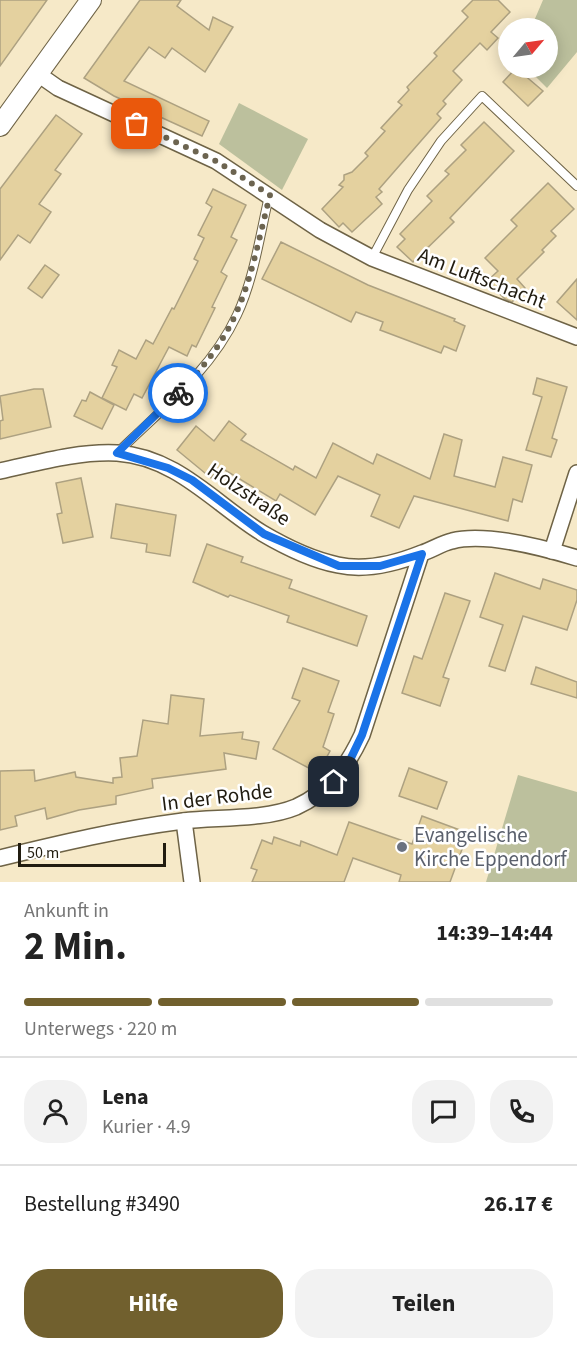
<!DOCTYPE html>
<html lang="de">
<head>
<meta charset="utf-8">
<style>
	body { margin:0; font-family:"Source Sans 3",sans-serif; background:#f2f2f2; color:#222; height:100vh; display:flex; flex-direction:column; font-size:22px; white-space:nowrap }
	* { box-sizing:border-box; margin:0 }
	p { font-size:20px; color:#767676 }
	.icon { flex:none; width:33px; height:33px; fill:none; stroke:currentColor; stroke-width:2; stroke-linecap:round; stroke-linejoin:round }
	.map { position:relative; height:882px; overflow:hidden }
	.panel { display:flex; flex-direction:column; background:#fff; flex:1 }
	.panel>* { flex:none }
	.needle { width:39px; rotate:61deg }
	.buttons { position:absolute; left:498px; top:18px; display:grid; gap:12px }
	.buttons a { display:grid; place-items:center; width:60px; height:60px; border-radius:50%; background:#fff; box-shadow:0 3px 15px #0003; font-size:30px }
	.scale { position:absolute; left:18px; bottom:15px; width:148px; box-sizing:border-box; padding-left:6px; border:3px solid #211c10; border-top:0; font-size:16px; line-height:21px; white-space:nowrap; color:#211c10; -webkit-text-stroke:4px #fff; paint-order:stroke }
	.pin { position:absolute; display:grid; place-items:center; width:51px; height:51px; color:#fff; margin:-26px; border-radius:12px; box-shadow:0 3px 9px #0006 }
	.courier { position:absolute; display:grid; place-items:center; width:60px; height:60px; margin:-30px; border:4px solid #1a73e8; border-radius:50%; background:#fff; color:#222; box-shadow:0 2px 8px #0007 }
	.summary em { font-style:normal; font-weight:700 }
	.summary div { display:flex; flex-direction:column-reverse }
	.summary { display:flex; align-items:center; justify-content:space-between; height:102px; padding:0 24px }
	h1 { font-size:39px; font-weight:700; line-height:45px }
	.bar { display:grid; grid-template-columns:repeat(4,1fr); gap:9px 6px; align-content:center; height:72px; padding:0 24px }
	.bar i { height:8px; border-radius:4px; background:#e0e0e0 }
	.bar .on { background:#71602e }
	.bar p { grid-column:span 4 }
	.line { display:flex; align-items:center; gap:15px; padding:0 24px; border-top:2px solid #e0e0e0 }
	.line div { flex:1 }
	.round { display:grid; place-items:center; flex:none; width:63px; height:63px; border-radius:24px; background:#f2f2f2 }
	.primary-button { display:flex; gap:12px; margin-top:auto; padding:12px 24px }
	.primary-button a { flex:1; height:69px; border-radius:24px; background:#71602e; color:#fff; font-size:24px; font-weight:700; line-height:69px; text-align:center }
	.primary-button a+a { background:#f2f2f2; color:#222 }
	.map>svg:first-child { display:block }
	.green { fill:#bcc09d }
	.building { fill:#e4d19f; stroke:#ada181; stroke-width:1.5 }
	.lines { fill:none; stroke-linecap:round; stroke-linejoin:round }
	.service-casing { stroke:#6e6346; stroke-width:10 }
	.minor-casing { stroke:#6e6346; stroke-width:18 }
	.tertiary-casing { stroke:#6e6346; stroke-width:22 }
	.service { stroke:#fff; stroke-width:8 }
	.minor { stroke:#fff; stroke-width:15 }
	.tertiary { stroke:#fff; stroke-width:20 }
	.done { stroke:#6c6450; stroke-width:6; stroke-dasharray:0 10.8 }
	.route { stroke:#1a73e8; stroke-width:8 }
	.worship-dot { fill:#6b7280; stroke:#fff; stroke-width:2 }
	.labels { text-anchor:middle; stroke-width:5; stroke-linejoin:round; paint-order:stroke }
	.street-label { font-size:21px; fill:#211c10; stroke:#fff }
	.worship-label { font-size:21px; fill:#5b616d; stroke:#fff; text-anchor:start }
</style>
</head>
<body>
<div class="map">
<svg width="577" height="882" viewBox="0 0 577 882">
	<rect width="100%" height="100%" fill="#f6e9c8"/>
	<g class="green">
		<path d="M543,0H577V52L547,88L527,68H548V28H531Z"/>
		<path d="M239,103L308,139L282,190L219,144Z"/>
		<path d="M518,775L577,792V882H486Z"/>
	</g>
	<g class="building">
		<path d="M0,0H47L0,66Z"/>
		<path d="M140,0H181L177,6L209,30L213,17L233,27L205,72L172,48L165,58L149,47L124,81L209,121L202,136L114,96L84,78Z"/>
		<path d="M473,0H498L510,12L491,32L498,38L487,50L480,43L453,71L462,80L443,101L446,104L437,114L441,118L379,189L382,192L376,197L382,204L352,232L343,223L339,227L322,209L343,187L339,185L344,180V175L352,172L368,156L365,153L385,131L381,128L402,105L398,102L409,90L407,87L437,56L434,53L468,17L462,11Z"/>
		<path d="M516,68L543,91L528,106L503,82Z"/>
		<path d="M56,115L82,134L55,170L61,174L39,204L51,212L30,243L18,235L0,260V189Z"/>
		<path d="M484,122L514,151L450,218L454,222L413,262L397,247L405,239L400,234L432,201L427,196L449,174L445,171L466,150L461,145Z"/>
		<path d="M548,183L574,209L551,231L556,236L542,250L544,252L517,279L525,288L512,302L505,299L487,281L498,271L485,258L517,226L511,220Z"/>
		<path d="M213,189L246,205L231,237L237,240L221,272L227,276L212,307L215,308L196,347L192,345L187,356L169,347L142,398L134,394L126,410L102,398L117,367L112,365L119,350L136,359L146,340L153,344L172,308L174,309L198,261L194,259L204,238L198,235L212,207L206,203Z"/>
		<path d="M281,242L368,285L455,319L454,321L465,326L456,351L444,346L441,353L380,330L383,322L356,312L351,322L262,279Z"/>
		<path d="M45,265L59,275L42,298L28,288Z"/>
		<path d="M577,279V320L557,302Z"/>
		<path d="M537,378L567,387L552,438L557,440L551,457L526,450L542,397L533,394Z"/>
		<path d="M34,389H43L51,427L0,439V421L3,420L0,396Z"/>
		<path d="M90,392L114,405L102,429L74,416L82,400L86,401Z"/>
		<path d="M229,421L246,434L241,440L293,470L295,466L316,478L333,443L373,464L377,454L430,479L444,434L462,440L454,476L495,487L503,457L532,465L522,502L513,499L508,521L414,496L399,528L371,516L380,495L338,476L315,515L280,494L276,501L220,467L211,478L177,450L196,426L214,441Z"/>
		<path d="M81,478L93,537L63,543L57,514L62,513L56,483Z"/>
		<path d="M116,504L176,515L170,556L146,552L147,544L111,538Z"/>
		<path d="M207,544L243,557L241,562L292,580L289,588L367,616L357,646L287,622L289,616L230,595L228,597L193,582Z"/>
		<path d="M495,573L540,589L543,579L577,590V600L567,630L523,616L505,671L489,666L503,625L480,617Z"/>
		<path d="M445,593L470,601L443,677L449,679L440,706L402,693L414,656L422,659Z"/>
		<path d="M536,667L577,682V698L531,684Z"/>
		<path d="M303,668L339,681L328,712L334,714L323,747L330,751L318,773L273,749L300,701L292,698Z"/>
		<path d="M171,695L204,699L200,736L243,732L242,739L259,742L256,759L224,753L226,769L152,779L153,788L116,796V804L79,810L47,819L45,808L15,816L17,826L0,830V771L34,770L35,781L75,772L76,777L113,783V778L122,777L120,758L137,756L143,720L168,724Z"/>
		<path d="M409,768L447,782L437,809L399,796Z"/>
		<path d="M422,816L468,833L450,882H399L401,875L353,858L344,882H252L257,870L251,868L262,840L272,844L274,837L300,846L301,841L337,855L349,822L412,844Z"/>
	</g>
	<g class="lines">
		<g class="service-casing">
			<g id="service">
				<path d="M372,258L408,190L441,141L482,96L577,186"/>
				<path d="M118,452C161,410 211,371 237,315C254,279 260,235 269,196"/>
			</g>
		</g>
		<g class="minor-casing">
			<g id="minor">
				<path d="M38,74L58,88L216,161L320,230L372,258L577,337"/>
				<path d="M0,471C37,463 78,451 117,453C177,457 215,504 262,533C284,546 313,560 338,565C365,571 397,563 422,553C432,550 442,543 452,541C486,532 544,548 577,558"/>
				<path d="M552,551L577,473"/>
				<path d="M184,821L192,882"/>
				<path d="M0,858C61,843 121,829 183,821C217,817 265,820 296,807C329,792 347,767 362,735L421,554"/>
			</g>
		</g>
		<g class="tertiary-casing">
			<path id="tertiary" d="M0,126L91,0"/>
		</g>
		<use href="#service" class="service"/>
		<use href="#minor" class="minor"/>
		<use href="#tertiary" class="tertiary"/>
	</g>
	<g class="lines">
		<path class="done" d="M137,124L216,161L270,195C248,282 245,327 178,393"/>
		<path class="route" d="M178,393L117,453L168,468L192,480L264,534L339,566H380L422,554L362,735L350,760L334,782"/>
	</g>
	<circle class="worship-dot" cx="402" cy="847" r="6"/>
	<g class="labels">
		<g class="street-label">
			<text transform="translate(482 278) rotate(21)" y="7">Am Luftschacht</text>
			<text transform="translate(249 494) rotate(34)" y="7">Holzstraße</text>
			<text transform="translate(217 797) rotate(-7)" y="7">In der Rohde</text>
		</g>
		<g class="worship-label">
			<text x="414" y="842">Evangelische<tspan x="414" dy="24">Kirche Eppendorf</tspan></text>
		</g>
	</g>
</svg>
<div class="buttons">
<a><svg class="needle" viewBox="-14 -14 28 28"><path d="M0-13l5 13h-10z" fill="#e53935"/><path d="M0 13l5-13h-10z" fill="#767676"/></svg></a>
</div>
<div class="scale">50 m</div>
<div class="pin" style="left:137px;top:124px;background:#ea580c"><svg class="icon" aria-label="bag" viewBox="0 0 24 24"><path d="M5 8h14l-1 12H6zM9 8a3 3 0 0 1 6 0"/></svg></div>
<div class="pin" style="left:334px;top:782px;background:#1f2937"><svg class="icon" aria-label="home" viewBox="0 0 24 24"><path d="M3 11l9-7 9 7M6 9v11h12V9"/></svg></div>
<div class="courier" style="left:178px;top:393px"><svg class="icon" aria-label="bike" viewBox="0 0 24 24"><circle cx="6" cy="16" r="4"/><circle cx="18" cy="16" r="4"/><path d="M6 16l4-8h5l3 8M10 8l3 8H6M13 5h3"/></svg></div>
</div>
<section class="panel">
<div class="summary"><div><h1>2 Min.</h1><p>Ankunft in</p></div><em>14:39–14:44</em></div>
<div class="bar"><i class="on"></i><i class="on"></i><i class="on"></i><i></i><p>Unterwegs · 220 m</p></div>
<div class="line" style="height:108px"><a class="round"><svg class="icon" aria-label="person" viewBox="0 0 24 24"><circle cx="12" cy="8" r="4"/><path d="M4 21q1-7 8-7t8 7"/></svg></a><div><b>Lena</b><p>Kurier · 4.9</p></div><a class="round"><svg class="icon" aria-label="chat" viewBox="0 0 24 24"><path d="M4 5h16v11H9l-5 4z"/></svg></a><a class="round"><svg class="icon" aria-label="phone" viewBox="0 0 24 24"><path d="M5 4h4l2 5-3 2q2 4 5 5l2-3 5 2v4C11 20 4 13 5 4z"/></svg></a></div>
<div class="line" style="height:78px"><div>Bestellung #3490</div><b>26.17 €</b></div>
<div class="primary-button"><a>Hilfe</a><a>Teilen</a></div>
</section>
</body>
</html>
